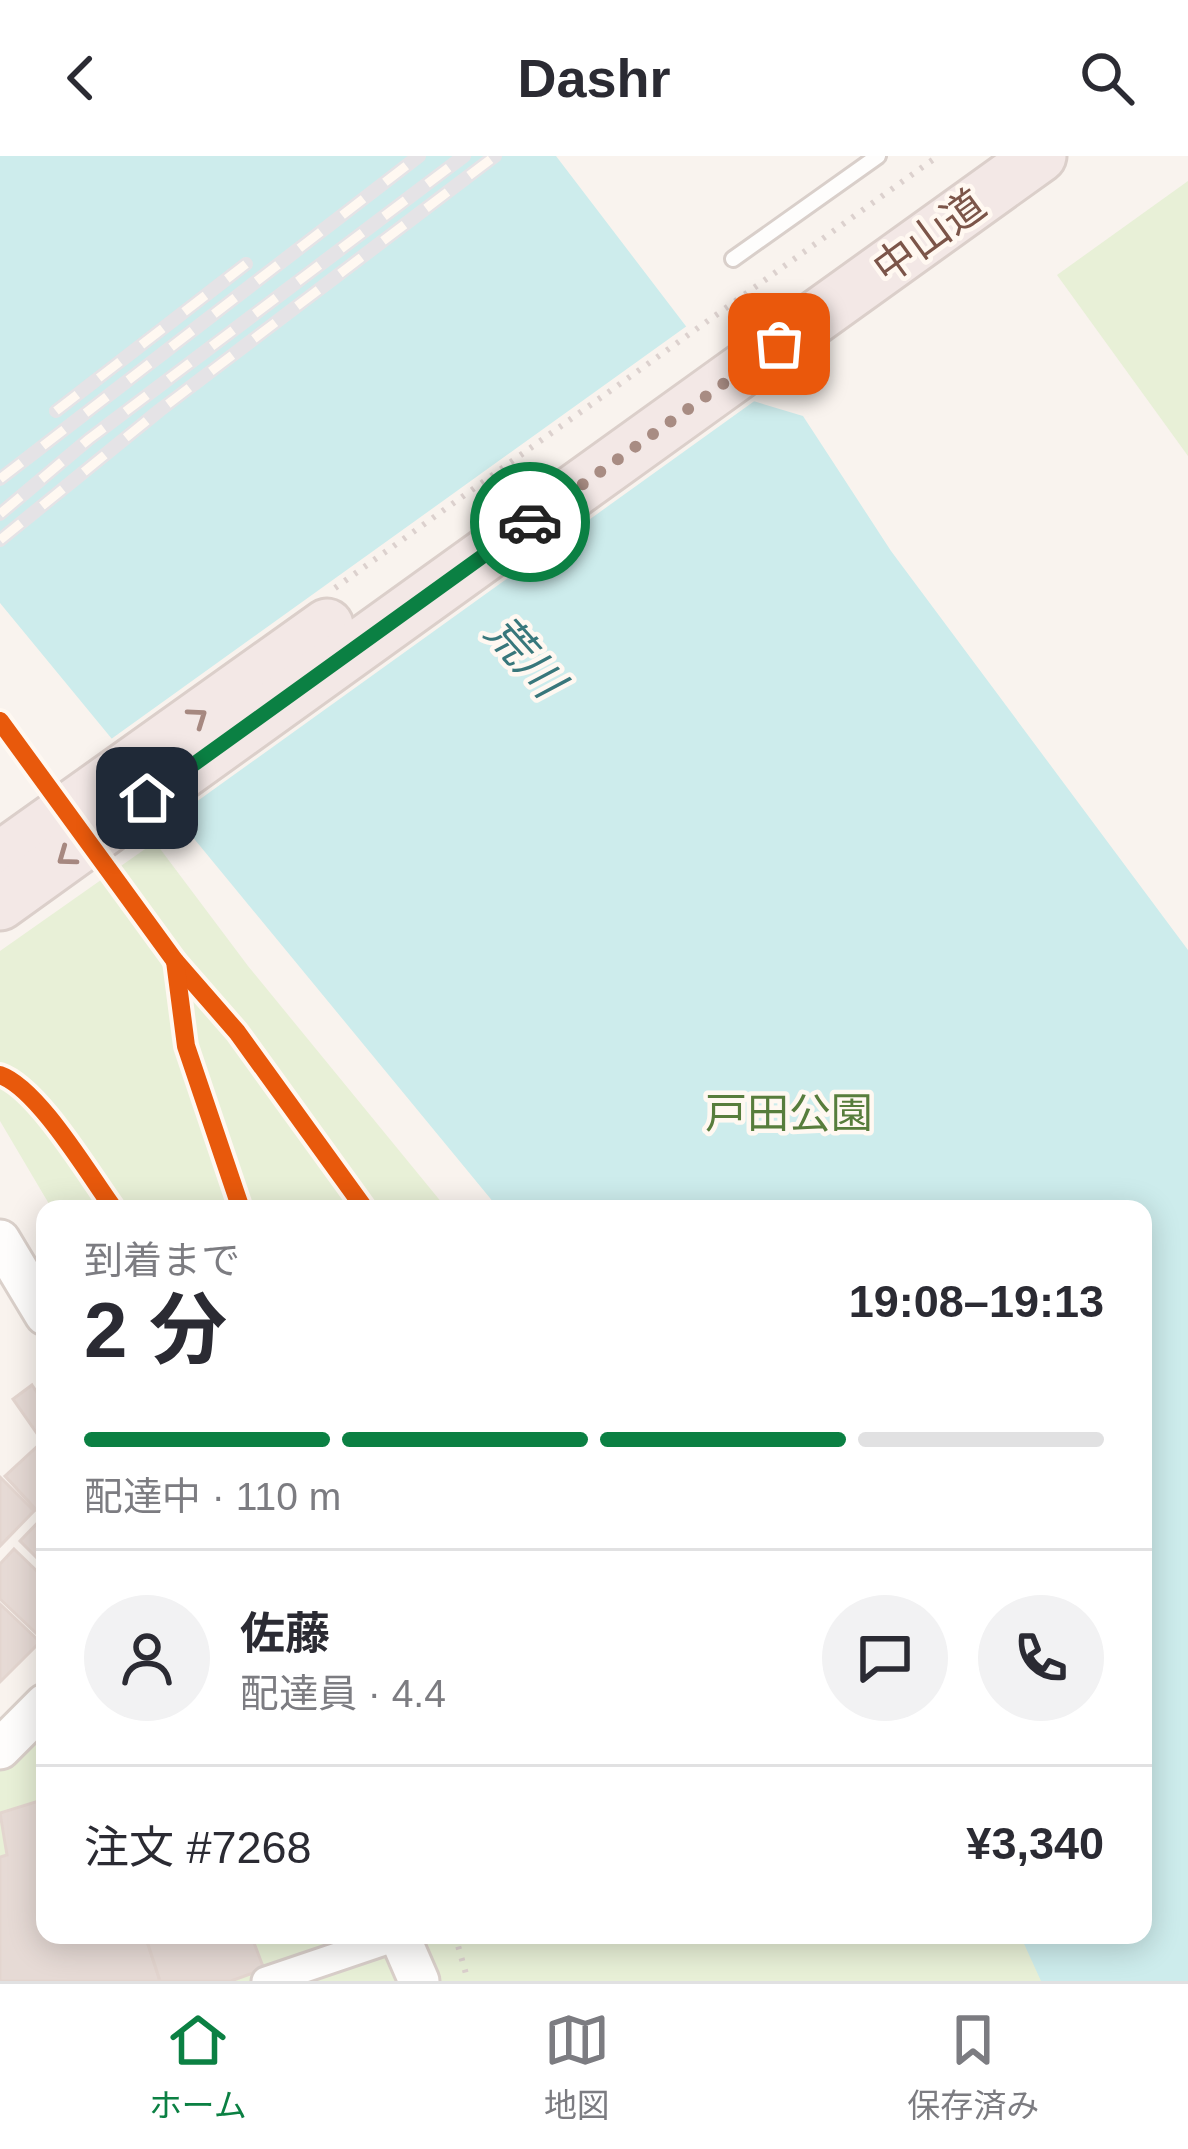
<!DOCTYPE html>
<html lang="ja">
<head>
<meta charset="utf-8">
<style>
	body { margin:0; font-family:Arial,"Noto Sans JP",sans-serif; background:#f2f2f3; color:#2b2b33; height:100vh; display:flex; flex-direction:column; font-size:45px; white-space:nowrap }
	* { box-sizing:border-box; margin:0 }
	p { font-size:39px; color:#7c7c81 }
	.icon { flex:none; width:66px; height:66px; fill:none; stroke:currentColor; stroke-width:2; stroke-linecap:round; stroke-linejoin:round }
	.map { position:relative; flex:1; overflow:hidden }
	.details { position:absolute; left:36px; top:1044px; width:1116px; height:744px; display:flex; flex-direction:column; background:#fff; border-radius:24px; box-shadow:0 6px 30px #0003 }
	.details>* { flex:none }
	.pin { position:absolute; display:grid; place-items:center; width:102px; height:102px; color:#fff; margin:-51px; border-radius:24px; box-shadow:0 6px 18px #0006 }
	.courier { position:absolute; display:grid; place-items:center; width:120px; height:120px; margin:-60px; border:9px solid #0b8043; border-radius:50%; background:#fff; color:#222; box-shadow:0 3px 15px #0007 }
	.head em { font-style:normal; font-weight:700 }
	.head div { display:flex; flex-direction:column-reverse }
	.head { display:flex; align-items:center; justify-content:space-between; height:204px; padding:0 48px }
	h1 { font-size:78px; font-weight:700; line-height:90px }
	.bar { display:grid; grid-template-columns:repeat(4,1fr); gap:18px 12px; align-content:center; height:144px; padding:0 48px }
	.bar i { height:15px; border-radius:9px; background:#e1e1e2 }
	.bar .selected { background:#0b8043 }
	.bar p { grid-column:span 4 }
	.line { display:flex; align-items:center; gap:30px; padding:0 48px; border-top:3px solid #e1e1e2 }
	.line div { flex:1 }
	.round { display:grid; place-items:center; flex:none; width:126px; height:126px; border-radius:63px; background:#f2f2f3 }
	header { display:flex; justify-content:space-between; align-items:center; height:156px; padding:0 48px; background:#fff; font-size:54px; font-weight:700 }
	.dock { display:flex; justify-content:space-around; align-items:center; height:168px; border-top:3px solid #e1e1e2; background:#fff; font-size:33px; color:#7c7c81 }
	.dock a { display:grid; justify-items:center; gap:6px }
	.dock .selected { color:#0b8043 }
	.map>svg:first-child { display:block }
	.green { fill:#e8f0d7 }
	.water { fill:#cdecec }
	.pier { fill:#f9f3ee }
	.building { fill:#e6dad5; stroke:#e3d5cf; stroke-width:3 }
	.lines { fill:none; stroke-linecap:round; stroke-linejoin:round }
	.lane-casing { stroke:#d9cfca; stroke-width:20 }
	.street-casing { stroke:#d9cfca; stroke-width:33 }
	.secondary-casing { stroke:#dad0ca; stroke-width:45 }
	.highway-casing { stroke:#dbcfca; stroke-width:57 }
	.path { stroke:#dcd1ce; stroke-width:6; stroke-dasharray:3 9; stroke-linecap:butt }
	.lane { stroke:#fefdfc; stroke-width:14 }
	.street { stroke:#fefdfc; stroke-width:27 }
	.secondary { stroke:#fefdfc; stroke-width:39 }
	.highway { stroke:#f3e8e6; stroke-width:51 }
	.rail-casing { stroke:#e5e3e6; stroke-width:14 }
	.rail { stroke:#fff8f1; stroke-width:9; stroke-dasharray:27; stroke-linecap:butt }
	.cycleway-casing { stroke:#fff8f1; stroke-width:26 }
	.cycleway { stroke:#e8590c; stroke-width:18 }
	.oneway { stroke:#a68880 }
	.done { stroke:#a88c83; stroke-width:12; stroke-dasharray:0 21.6 }
	.route { stroke:#0b8043; stroke-width:15 }
	.labels { text-anchor:middle; stroke-width:9; stroke-linejoin:round; paint-order:stroke }
	.street-label { font-size:42px; fill:#7c5549; stroke:#fff8f1 }
	.park-label { font-size:42px; fill:#577d3c; stroke:#fff8f1 }
	.water-label { font-size:45px; font-style:italic; fill:#38777b; stroke:#fff8f1 }
</style>
</head>
<body>
<header><svg class="icon" aria-label="back" viewBox="0 0 24 24"><path d="M15 5l-7 7 7 7"/></svg>Dashr<svg class="icon" aria-label="search" viewBox="0 0 24 24"><circle cx="10" cy="10" r="6"/><path d="M15 15l6 6"/></svg></header>
<div class="map">
<svg width="1188" height="1825" viewBox="0 0 1188 1825">
	<rect width="100%" height="100%" fill="#f9f3ee"/>
	<g class="green">
		<path d="M1188,25V300L1057,119Z"/>
		<path d="M155,686L248,810L447,1053H52L0,965V795Z"/>
		<path d="M45,1546V1779H1143L1188,1825H0V1591Z"/>
	</g>
	<path class="water" d="M0,0H556L740,241L803,260L891,395L1188,794V1825H1041L1020,1779H1143V1053H499L0,447Z"/>
	<path class="pier" d="M691,167L743,236L760,241L171,664L107,586Z"/>
	<g class="building">
		<path d="M32,1229L45,1248V1274L38,1279L13,1243Z"/>
		<path d="M43,1285L45,1353L40,1358L5,1320Z"/>
		<path d="M0,1321L34,1355L0,1390Z"/>
		<path d="M45,1359V1410L20,1385Z"/>
		<path d="M14,1393L45,1423V1472L38,1479L0,1443V1408Z"/>
		<path d="M0,1448L40,1486L0,1526Z"/>
		<path d="M45,1643V1779H145L160,1825H0V1701L7,1699L0,1657Z"/>
		<path d="M145,1779H251L264,1813L231,1825H160Z"/>
	</g>
	<g class="lines">
		<g class="lane-casing">
			<path id="lane" d="M733,103L878,0"/>
		</g>
		<g class="street-casing">
			<path id="street" d="M266,1825L399,1780"/>
		</g>
		<g class="secondary-casing">
			<g id="secondary">
				<path d="M0,1084L45,1159"/>
				<path d="M0,1593L45,1548"/>
				<path d="M399,1779L419,1825"/>
			</g>
		</g>
		<g class="highway-casing">
			<g id="highway">
				<path d="M0,702L327,469"/>
				<path d="M0,748L1040,0"/>
			</g>
		</g>
		<g class="path">
			<path d="M335,432L938,0"/>
			<path d="M0,919L9,921"/>
			<path d="M455,1779L468,1825"/>
		</g>
		<use href="#lane" class="lane"/>
		<use href="#street" class="street"/>
		<use href="#secondary" class="secondary"/>
		<use href="#highway" class="highway"/>
		<g class="rail-casing">
			<g id="rail">
				<path d="M56,255L246,108"/>
				<path d="M0,323L419,0"/>
				<path d="M0,358L89,283L464,0"/>
				<path d="M0,384L160,254L495,0"/>
			</g>
		</g>
		<use href="#rail" class="rail"/>
		<g class="cycleway-casing">
			<g id="cycleway">
				<path d="M0,565L175,805L237,876L365,1053"/>
				<path d="M175,805L186,890L241,1053"/>
				<path d="M0,919C38,932 89,1019 114,1053"/>
			</g>
		</g>
		<use href="#cycleway" class="cycleway"/>
	</g>
	<defs><path id="oneway-chevron" d="M-2-3.5L2.5 0L-2 3.5" fill="none" stroke-width="1.6" stroke-linecap="round" stroke-linejoin="round" transform="scale(3)"/></defs>
	<g class="oneway">
		<use href="#oneway-chevron" transform="translate(198 561) rotate(-35)"/>
		<use href="#oneway-chevron" transform="translate(66 701) rotate(144)"/>
	</g>
	<g class="lines">
		<path class="done" d="M530,366L779,188"/>
		<path class="route" d="M147,642L530,366"/>
	</g>
	<g class="labels">
		<g class="street-label">
			<text transform="translate(929 80) rotate(-36)" y="15">中山道</text>
		</g>
		<g class="park-label">
			<text x="789" y="972">戸田公園</text>
		</g>
		<g class="water-label">
			<text transform="translate(525 500) rotate(48)" y="16">荒川</text>
		</g>
	</g>
</svg>
<div class="pin" style="left:779px;top:188px;background:#ea580c"><svg class="icon" aria-label="bag" viewBox="0 0 24 24"><path d="M5 8h14l-1 12H6zM9 8a3 3 0 0 1 6 0"/></svg></div>
<div class="pin" style="left:147px;top:642px;background:#1f2937"><svg class="icon" aria-label="home" viewBox="0 0 24 24"><path d="M3 11l9-7 9 7M6 9v11h12V9"/></svg></div>
<div class="courier" style="left:530px;top:366px"><svg class="icon" aria-label="car" viewBox="0 0 24 24"><path d="M5 17H2v-5l4-1 3-4h7l3 4 3 1v5h-3M9 17h6M6 11h13"/><circle cx="7" cy="17" r="2"/><circle cx="17" cy="17" r="2"/></svg></div>
<section class="details">
<div class="head"><div><h1>2 分</h1><p>到着まで</p></div><em>19:08–19:13</em></div>
<div class="bar"><i class="selected"></i><i class="selected"></i><i class="selected"></i><i></i><p>配達中 · 110 m</p></div>
<div class="line" style="height:216px"><a class="round"><svg class="icon" aria-label="person" viewBox="0 0 24 24"><circle cx="12" cy="8" r="4"/><path d="M4 21q1-7 8-7t8 7"/></svg></a><div><b>佐藤</b><p>配達員 · 4.4</p></div><a class="round"><svg class="icon" aria-label="chat" viewBox="0 0 24 24"><path d="M4 5h16v11H9l-5 4z"/></svg></a><a class="round"><svg class="icon" aria-label="phone" viewBox="0 0 24 24"><path d="M5 4h4l2 5-3 2q2 4 5 5l2-3 5 2v4C11 20 4 13 5 4z"/></svg></a></div>
<div class="line" style="height:156px"><div>注文 #7268</div><b>¥3,340</b></div>
</section>
</div>
<nav class="dock">
<a class="selected"><svg class="icon" aria-label="home" viewBox="0 0 24 24"><path d="M3 11l9-7 9 7M6 9v11h12V9"/></svg>ホーム</a>
<a><svg class="icon" aria-label="map" viewBox="0 0 24 24"><path d="M3 6l6-2 6 2 6-2v14l-6 2-6-2-6 2zM9 4v14M15 6v14"/></svg>地図</a>
<a><svg class="icon" aria-label="saved" viewBox="0 0 24 24"><path d="M7 4h10v16l-5-4-5 4z"/></svg>保存済み</a>
</nav>
</body>
</html>
